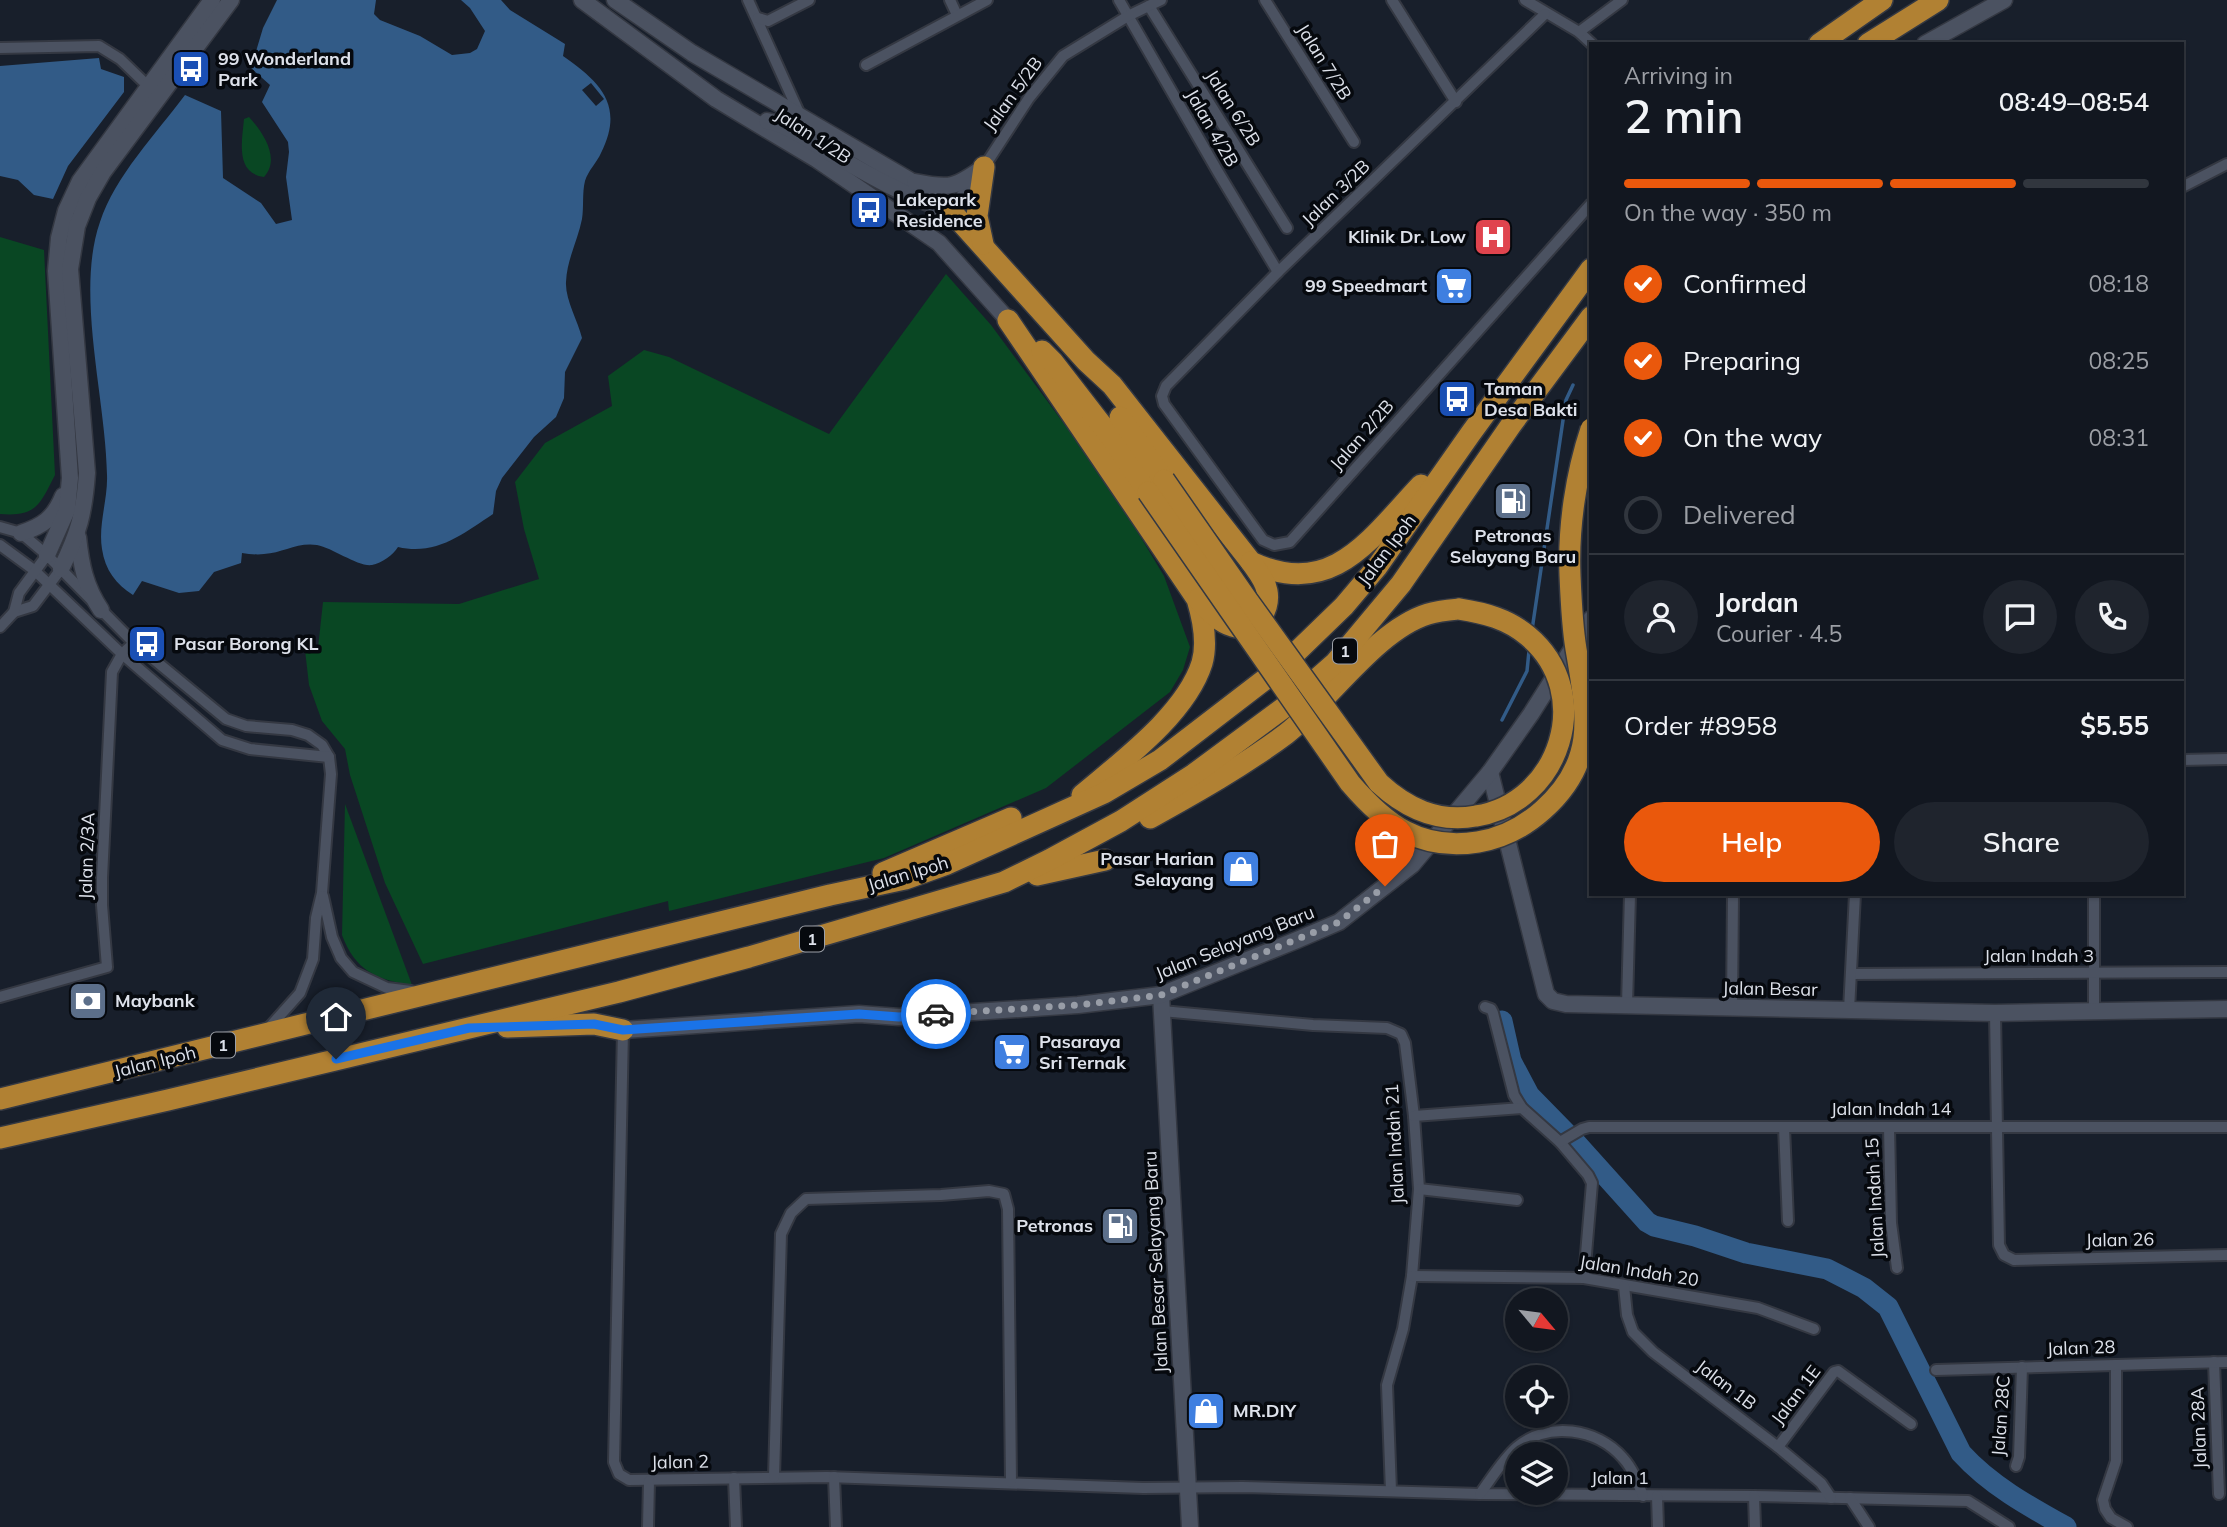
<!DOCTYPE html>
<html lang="en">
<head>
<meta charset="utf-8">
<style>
	body { margin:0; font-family:Mulish,sans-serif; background:#1f242d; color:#f1f3f6; height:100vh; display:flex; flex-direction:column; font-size:26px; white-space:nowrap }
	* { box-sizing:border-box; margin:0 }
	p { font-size:23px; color:#9c9fa5 }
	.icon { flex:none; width:38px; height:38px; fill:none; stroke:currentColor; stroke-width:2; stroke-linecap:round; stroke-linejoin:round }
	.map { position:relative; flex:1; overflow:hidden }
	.drawer { position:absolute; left:1589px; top:42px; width:595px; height:854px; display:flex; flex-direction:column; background:#121720; border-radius:0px; box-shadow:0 2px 5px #0004,0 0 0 2px #31363e }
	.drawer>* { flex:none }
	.needle { width:46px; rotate:119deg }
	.tools { position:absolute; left:1505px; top:1288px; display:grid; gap:14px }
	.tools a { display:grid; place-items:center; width:63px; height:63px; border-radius:50%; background:#121720; box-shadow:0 2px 5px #0004,0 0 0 2px #31363e; font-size:35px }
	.pin { position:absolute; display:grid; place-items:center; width:60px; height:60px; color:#fff; margin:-72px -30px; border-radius:50% 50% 50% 0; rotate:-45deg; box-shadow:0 0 7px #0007 }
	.pin .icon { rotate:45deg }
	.courier { position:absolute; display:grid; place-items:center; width:70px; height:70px; margin:-35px; border:5px solid #1a73e8; border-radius:50%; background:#fff; color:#222; box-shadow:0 2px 9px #0007 }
	.summary em { font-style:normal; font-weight:600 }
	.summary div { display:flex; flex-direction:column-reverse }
	.summary { display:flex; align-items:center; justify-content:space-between; height:119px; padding:0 35px }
	h1 { font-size:46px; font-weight:600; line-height:52px }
	.bar { display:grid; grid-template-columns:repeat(4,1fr); gap:10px 7px; align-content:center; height:84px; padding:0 35px }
	.bar i { height:9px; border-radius:5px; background:#31363e }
	.bar .active { background:#ea580c }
	.bar p { grid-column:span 4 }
	.line { display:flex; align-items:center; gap:18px; padding:0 35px; border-top:2px solid #31363e }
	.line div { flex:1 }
	.round { display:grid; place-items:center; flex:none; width:74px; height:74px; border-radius:37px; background:#1f242d }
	ol { padding:0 35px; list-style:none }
	li { display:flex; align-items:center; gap:21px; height:77px }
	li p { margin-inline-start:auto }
	li .icon { padding:7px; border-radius:50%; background:#ea580c; color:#fff; stroke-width:4 }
	li:last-child { color:#9c9fa5 }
	li i { width:38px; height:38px; border:4px solid #31363e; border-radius:50% }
	.cta { display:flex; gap:14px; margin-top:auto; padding:14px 35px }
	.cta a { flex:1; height:80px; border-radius:42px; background:#ea580c; color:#fff; font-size:28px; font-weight:600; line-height:80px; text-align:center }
	.cta a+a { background:#1f242d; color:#f1f3f6 }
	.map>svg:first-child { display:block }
	.green { fill:#094723 }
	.water { fill:#325b87 }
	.pier { fill:#181f2b }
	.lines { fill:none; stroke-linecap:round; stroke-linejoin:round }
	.stream { stroke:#325b87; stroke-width:3.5 }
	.river { stroke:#325b87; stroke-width:21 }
	.street-casing { stroke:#343842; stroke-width:14 }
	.secondary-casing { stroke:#343842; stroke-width:19 }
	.highway-casing { stroke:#343842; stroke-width:24 }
	.street { stroke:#4b5261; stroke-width:10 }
	.secondary { stroke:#4b5261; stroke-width:16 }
	.highway { stroke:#b18133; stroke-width:21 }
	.highway-bridge-casing { stroke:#343842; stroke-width:24; stroke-linecap:butt }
	.highway-bridge { stroke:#b18133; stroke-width:21 }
	.done { stroke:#989da7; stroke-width:7; stroke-dasharray:0 12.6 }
	.route { stroke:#1a73e8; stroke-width:9 }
	.labels { text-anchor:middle; stroke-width:7; stroke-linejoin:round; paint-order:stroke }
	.shield { fill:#06090e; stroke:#9ca0a8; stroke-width:2 }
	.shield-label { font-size:16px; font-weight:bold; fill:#dde1ea }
	.poi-label { font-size:18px; font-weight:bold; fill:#dde1ea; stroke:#06090e; text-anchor:start }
	.street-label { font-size:18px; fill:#dde1ea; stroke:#06090e }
</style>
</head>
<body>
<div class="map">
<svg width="2227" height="1527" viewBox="0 0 2227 1527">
	<rect width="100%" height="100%" fill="#181f2b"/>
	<g class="green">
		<path d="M249,117C263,132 281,159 264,177C235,173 242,141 244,119Z"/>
		<path d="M0,237L44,250L55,475C40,504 37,517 0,514Z"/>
		<path d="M946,274L991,325L1110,486L1164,576L1190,647L1183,670L1170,692L1046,788L884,858L669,911L668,901L423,964L385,883L350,775L345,749L322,721L309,685L305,650L318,648L323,602L459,604L539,579L524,529L515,482L545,443L612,406L608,376L644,350L669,357L829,434Z"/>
		<path d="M345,804L412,985C376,980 355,970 342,935Z"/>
	</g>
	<g class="water">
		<path d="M277,0H376L374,14L380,20L420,36L452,55L470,53L477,49L485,31L470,8L461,0H501L510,10L565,44L563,56C600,82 625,105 601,153C597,162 588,171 585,181C582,193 584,207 582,219C578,240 567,259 566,282C565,299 578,321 582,338L565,372L564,398L556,417L534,437L502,478L496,491L493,514C463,534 436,556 398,547C393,555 382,563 372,565C358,567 333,548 317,545C297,542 283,553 264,554C257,555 249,554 242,553L241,563L214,572L199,591L179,593L142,581L133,595C116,584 105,570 102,549C98,525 108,499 107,475C106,399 75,293 100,222C115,176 156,134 185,95L221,111L223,178L261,203L276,224L292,220L286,177L289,152L288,142L262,102L270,85L251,68L263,28Z"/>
		<path d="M99,58L101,69L124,77V92L68,166L53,199L34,195L18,180L0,176V66Z"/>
	</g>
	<path class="pier" d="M591,83L604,99L596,106L582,90Z"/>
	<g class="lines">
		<g class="stream">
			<path d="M1532,630L1566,400L1573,385"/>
			<path d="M1502,720L1527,671L1529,651"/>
		</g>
		<path class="river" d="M1502,1021L1511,1061L1529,1095L1576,1143L1647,1222L1654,1226L1695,1236L1746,1253L1827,1269L1864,1288L1888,1307L1961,1453C1990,1485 2028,1506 2066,1527"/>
		<g class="street-casing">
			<g id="street">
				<path d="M748,0L800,115"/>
				<path d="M950,0L957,15"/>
				<path d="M1119,0L1218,172L1278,272"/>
				<path d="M1265,0L1354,142"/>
				<path d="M1392,0L1456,102"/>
				<path d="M1525,0L1579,32L1592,44"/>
				<path d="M1149,6L1287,228"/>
				<path d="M1545,14L1278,272L1166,386L1162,396L1164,404L1263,540L1274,545L1290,542L1591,204"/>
				<path d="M758,18L768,21L809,0"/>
				<path d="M1579,32L1622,0"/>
				<path d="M0,48L99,46L120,59L148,86"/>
				<path d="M866,65L987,0"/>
				<path d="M2182,187L2227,164"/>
				<path d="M950,210L984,167L1029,98L1063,56L1128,16L1161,0"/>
				<path d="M0,527L21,533L47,555L134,643L226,719L246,726L292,730L308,735L322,745L329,757L331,774L322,893L316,918L313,959L300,993L267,1030"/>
				<path d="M0,545L34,570L122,654L222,740L250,749L329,757"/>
				<path d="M14,612L33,606L61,569"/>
				<path d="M0,627L14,612L19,593L47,555"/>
				<path d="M2182,760L2227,759"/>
				<path d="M2094,894V1011"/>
				<path d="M323,896L332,937L341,958L353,972L387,988L411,991"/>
				<path d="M1851,974L2227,972"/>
				<path d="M0,997L107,967L102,905V878L112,672L122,654L134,643"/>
				<path d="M1627,1005L1630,894"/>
				<path d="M1485,1007L1491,1009L1493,1013L1514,1095L1522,1108L1560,1142L1588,1175L1592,1183L1584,1278"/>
				<path d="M1732,1008L1733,894"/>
				<path d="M1849,1010L1855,894"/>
				<path d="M1162,1011L1313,1025L1387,1028L1401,1034L1405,1043L1414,1116L1419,1189L1412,1276L1403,1329L1387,1385L1391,1491"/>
				<path d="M1995,1013L1999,1245L2004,1255L2014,1260L2227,1255"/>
				<path d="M623,1030L614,1462L619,1474L629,1480L827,1477L1143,1488L1243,1487L1480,1494L1754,1496L1968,1501L2009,1527"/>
				<path d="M1414,1116L1522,1108"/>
				<path d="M1784,1127L1788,1221"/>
				<path d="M1889,1127L1891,1223L1897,1268"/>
				<path d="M1560,1142L1582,1129L1589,1127H2227"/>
				<path d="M1419,1189L1517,1200"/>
				<path d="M1412,1276L1584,1278L1758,1308L1814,1329"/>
				<path d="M1624,1286L1627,1315L1633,1332L1653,1352L1778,1447L1821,1483L1831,1498"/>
				<path d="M2214,1362L2219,1494"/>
				<path d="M2116,1365V1461L2103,1500L2105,1509L2111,1518L2127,1527"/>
				<path d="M1936,1370L2227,1362"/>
				<path d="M1778,1447L1834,1372L1838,1371L1911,1424"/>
				<path d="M2016,1466L2019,1457L2022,1367"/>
				<path d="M774,1477L781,1234L791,1213L806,1199L941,1195L989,1191L1004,1194L1008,1209L1011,1482"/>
				<path d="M834,1477L836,1527"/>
				<path d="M734,1478L736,1527"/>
				<path d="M1480,1494C1491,1479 1503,1459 1517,1447C1548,1421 1597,1428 1623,1458C1633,1469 1638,1483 1643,1496"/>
				<path d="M1657,1496L1658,1527"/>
				<path d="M1754,1496L1755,1527"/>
				<path d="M1850,1498L1869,1527"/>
				<path d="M648,1527L649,1481"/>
			</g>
		</g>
		<g class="secondary-casing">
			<g id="secondary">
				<path d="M582,0L716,99L816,159L939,243L1008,320"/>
				<path d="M615,0L692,53L909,180L950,210"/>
				<path d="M1925,44L2004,0"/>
				<path d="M767,121C788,125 807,139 825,150C863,171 896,192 937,206"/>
				<path d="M915,182C950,189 955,188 984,167"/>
				<path d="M21,533C43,526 54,518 63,496"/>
				<path d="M78,537C81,565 85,586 101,610"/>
				<path d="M47,555L67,510L70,478L56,271L59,238L66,211L80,181L212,0"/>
				<path d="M61,569C79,532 84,514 87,473L70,269L77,226L88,198L103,172L231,0"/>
				<path d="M1490,772L1546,994L1553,1001L1566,1004L1995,1013L2227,1009"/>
				<path d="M1161,995L1190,1527"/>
				<path d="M623,1030L859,1014L899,1017L1078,1005L1161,995L1297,940L1339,922L1412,865L1490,772L1531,714L1591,619"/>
			</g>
		</g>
		<g class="highway-casing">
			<g id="highway">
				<path d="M1819,44L1882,0"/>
				<path d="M1868,44L1938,0"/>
				<path d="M950,210L1086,361L1112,385L1251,562C1332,600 1370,539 1421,485"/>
				<path d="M983,244L977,216L984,167"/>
				<path d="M1008,320L1197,599C1203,619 1208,642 1202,663C1186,714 1122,761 1082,795"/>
				<path d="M1042,351L1053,362L1111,437L1148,492"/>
				<path d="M1120,417L1164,480"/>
				<path d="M1198,599C1208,609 1218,622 1232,626C1254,633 1271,612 1267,591C1265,580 1257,571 1251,562"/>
				<path d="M1150,818C1197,792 1243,766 1286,734C1330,700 1376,630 1428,614C1438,611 1449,610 1459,609"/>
				<path d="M883,873L1011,818"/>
				<path d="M1037,875L1105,860"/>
				<path d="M507,1027L594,1024L623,1030"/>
				<path d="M0,1099L830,895L905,879L947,864L1104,793L1160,760L1281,667L1344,606L1377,567L1471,433L1591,269"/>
				<path d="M0,1138L168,1100L619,992L749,957L1004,882L1049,860L1121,821L1194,774L1286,706L1335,663L1401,584L1511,425L1591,317"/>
			</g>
		</g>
		<use href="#street" class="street"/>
		<use href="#secondary" class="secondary"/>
		<use href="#highway" class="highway"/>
		<g class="highway-bridge-casing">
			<g id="highway-bridge">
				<path d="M1164,480L1248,601L1379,783C1406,808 1437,823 1476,816C1560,803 1596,693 1528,636C1508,619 1485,613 1459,609"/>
				<path d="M1148,492L1350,783C1386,825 1420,851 1478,842C1503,838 1524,827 1543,810C1598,761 1587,714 1576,649C1572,625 1571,599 1570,575C1568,527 1576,474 1591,429"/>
			</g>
		</g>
		<use href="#highway-bridge" class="highway-bridge"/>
	</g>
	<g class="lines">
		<path class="done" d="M936,1014L1078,1005L1161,995L1339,922L1385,886"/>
		<path class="route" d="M336,1059L469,1028L594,1024L623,1030L859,1014L899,1017L936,1014"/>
	</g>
	<defs>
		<g id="bus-square" transform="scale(2.0125)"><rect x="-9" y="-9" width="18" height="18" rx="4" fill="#1a4fb4" stroke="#06090e"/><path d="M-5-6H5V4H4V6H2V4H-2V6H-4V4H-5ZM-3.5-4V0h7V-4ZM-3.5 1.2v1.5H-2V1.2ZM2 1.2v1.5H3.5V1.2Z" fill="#fff"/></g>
		<g id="hospital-square" transform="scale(2.0125)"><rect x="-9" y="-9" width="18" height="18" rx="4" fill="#e0444e" stroke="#06090e"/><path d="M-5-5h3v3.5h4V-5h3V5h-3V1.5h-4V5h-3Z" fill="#fff"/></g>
		<g id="supermarket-square" transform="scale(2.0125)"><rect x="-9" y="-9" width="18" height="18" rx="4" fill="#3f7fe0" stroke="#06090e"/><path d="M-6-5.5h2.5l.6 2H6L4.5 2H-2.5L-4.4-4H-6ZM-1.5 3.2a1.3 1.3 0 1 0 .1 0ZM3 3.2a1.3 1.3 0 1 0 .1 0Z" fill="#fff"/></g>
		<g id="fuel-square" transform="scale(2.0125)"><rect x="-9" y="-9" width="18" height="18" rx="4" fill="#5c6f8a" stroke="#06090e"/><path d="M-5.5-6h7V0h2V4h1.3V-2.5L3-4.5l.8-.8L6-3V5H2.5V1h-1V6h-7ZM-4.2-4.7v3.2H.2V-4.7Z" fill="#fff"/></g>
		<g id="shop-square" transform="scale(2.0125)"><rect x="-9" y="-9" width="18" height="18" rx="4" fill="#3f7fe0" stroke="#06090e"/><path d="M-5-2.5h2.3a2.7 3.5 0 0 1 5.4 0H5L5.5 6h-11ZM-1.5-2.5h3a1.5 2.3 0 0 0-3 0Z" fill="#fff"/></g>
		<g id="bank-square" transform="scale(2.0125)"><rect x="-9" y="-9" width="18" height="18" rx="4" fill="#5c6f8a" stroke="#06090e"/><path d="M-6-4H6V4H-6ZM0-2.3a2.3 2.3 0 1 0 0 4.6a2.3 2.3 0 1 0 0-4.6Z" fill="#fff"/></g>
	</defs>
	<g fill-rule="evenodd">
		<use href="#bus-square" x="191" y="69"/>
		<use href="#bus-square" x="869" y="210"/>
		<use href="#hospital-square" x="1493" y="237"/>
		<use href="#supermarket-square" x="1454" y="286"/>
		<use href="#bus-square" x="1457" y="399"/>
		<use href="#fuel-square" x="1513" y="501"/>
		<use href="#bus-square" x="147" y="644"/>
		<use href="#shop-square" x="1241" y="869"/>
		<use href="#bank-square" x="88" y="1001"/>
		<use href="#supermarket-square" x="1012" y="1052"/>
		<use href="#fuel-square" x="1120" y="1226"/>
		<use href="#shop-square" x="1206" y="1411"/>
	</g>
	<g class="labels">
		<g class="shield">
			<rect x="1333" y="638.5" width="24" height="25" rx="5"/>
			<rect x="800" y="926.5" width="24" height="25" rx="5"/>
			<rect x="211" y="1032.5" width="24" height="25" rx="5"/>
		</g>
		<g class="shield-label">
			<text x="1345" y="657">1</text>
			<text x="812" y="945">1</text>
			<text x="223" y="1051">1</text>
		</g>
		<g class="poi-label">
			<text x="218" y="65">99 Wonderland<tspan x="218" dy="21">Park</tspan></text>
			<text x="896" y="206">Lakepark<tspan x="896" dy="21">Residence</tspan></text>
			<text x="1466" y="243" text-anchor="end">Klinik Dr. Low</text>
			<text x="1427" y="292" text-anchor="end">99 Speedmart</text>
			<text x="1484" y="395">Taman<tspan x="1484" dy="21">Desa Bakti</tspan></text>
			<text x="1513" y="542" text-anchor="middle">Petronas<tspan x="1513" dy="21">Selayang Baru</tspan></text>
			<text x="174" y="650">Pasar Borong KL</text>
			<text x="1214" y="865" text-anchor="end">Pasar Harian<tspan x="1214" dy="21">Selayang</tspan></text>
			<text x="115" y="1007">Maybank</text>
			<text x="1039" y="1048">Pasaraya<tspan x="1039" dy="21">Sri Ternak</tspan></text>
			<text x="1093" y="1232" text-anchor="end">Petronas</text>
			<text x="1233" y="1417">MR.DIY</text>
		</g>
		<g class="street-label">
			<text transform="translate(1324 62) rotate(58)" y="6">Jalan 7/2B</text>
			<text transform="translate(1013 94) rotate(-54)" y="6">Jalan 5/2B</text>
			<text transform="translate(1233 108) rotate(58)" y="6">Jalan 6/2B</text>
			<text transform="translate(1212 128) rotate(60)" y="6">Jalan 4/2B</text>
			<text transform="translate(813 136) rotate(33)" y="6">Jalan 1/2B</text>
			<text transform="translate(1336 193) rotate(-44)" y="6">Jalan 3/2B</text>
			<text transform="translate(1362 435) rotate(-49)" y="6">Jalan 2/2B</text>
			<text transform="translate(1387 550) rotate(-53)" y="6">Jalan Ipoh</text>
			<text transform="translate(87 856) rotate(-88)" y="6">Jalan 2/3A</text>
			<text transform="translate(908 874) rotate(-17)" y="6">Jalan Ipoh</text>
			<text transform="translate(1235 943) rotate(-22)" y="6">Jalan Selayang Baru</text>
			<text x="2039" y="962">Jalan Indah 3</text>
			<text transform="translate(1770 989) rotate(1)" y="6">Jalan Besar</text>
			<text transform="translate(155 1062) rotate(-14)" y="6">Jalan Ipoh</text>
			<text x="1891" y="1115">Jalan Indah 14</text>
			<text transform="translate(1395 1144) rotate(-93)" y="6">Jalan Indah 21</text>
			<text transform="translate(1875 1198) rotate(-93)" y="6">Jalan Indah 15</text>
			<text transform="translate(2120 1240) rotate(-1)" y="6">Jalan 26</text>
			<text transform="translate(1156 1262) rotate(-93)" y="6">Jalan Besar Selayang Baru</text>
			<text transform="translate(1639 1271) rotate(9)" y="6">Jalan Indah 20</text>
			<text transform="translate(2081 1348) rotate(-2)" y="6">Jalan 28</text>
			<text transform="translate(1726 1385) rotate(37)" y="6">Jalan 1B</text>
			<text transform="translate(1796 1395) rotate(-53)" y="6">Jalan 1E</text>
			<text transform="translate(2001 1416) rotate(-86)" y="6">Jalan 28C</text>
			<text transform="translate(2199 1428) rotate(-92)" y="6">Jalan 28A</text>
			<text transform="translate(680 1462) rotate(-1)" y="6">Jalan 2</text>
			<text x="1620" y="1484">Jalan 1</text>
		</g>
	</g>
</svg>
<div class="tools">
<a><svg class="needle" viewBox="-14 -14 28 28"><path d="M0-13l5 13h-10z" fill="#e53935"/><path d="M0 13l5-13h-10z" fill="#9c9fa5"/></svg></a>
<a><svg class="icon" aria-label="locate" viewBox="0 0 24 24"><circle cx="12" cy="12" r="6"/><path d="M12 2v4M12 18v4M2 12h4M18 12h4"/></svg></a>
<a><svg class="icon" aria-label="layers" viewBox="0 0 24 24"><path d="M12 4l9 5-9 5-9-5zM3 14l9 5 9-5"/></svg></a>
</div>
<div class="pin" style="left:1385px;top:886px;background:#ea580c"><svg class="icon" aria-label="bag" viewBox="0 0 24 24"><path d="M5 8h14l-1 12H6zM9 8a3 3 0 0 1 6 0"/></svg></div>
<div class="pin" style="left:336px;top:1059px;background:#1f2937"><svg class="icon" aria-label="home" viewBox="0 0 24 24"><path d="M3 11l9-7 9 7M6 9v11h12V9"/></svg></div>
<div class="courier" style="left:936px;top:1014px"><svg class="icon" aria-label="car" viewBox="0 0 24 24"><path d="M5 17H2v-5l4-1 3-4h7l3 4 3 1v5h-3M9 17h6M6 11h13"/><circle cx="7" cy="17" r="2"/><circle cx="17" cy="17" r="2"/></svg></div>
<section class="drawer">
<div class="summary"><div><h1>2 min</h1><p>Arriving in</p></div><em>08:49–08:54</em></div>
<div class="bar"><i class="active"></i><i class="active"></i><i class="active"></i><i></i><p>On the way · 350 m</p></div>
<ol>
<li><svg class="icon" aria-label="check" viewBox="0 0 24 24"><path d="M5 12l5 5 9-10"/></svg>Confirmed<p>08:18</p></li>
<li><svg class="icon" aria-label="check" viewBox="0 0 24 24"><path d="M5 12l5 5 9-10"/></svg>Preparing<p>08:25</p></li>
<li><svg class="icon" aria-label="check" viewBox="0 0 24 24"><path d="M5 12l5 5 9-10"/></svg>On the way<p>08:31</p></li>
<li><i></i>Delivered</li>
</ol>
<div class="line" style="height:126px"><a class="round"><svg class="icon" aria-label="person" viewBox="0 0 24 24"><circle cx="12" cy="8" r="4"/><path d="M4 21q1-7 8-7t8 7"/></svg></a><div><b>Jordan</b><p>Courier · 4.5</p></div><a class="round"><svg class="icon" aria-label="chat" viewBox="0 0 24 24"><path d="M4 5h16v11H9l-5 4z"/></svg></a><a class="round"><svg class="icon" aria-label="phone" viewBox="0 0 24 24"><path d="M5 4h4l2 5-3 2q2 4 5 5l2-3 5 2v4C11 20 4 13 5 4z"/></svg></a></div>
<div class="line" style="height:91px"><div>Order #8958</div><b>$5.55</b></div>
<div class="cta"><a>Help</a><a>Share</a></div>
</section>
</div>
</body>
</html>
